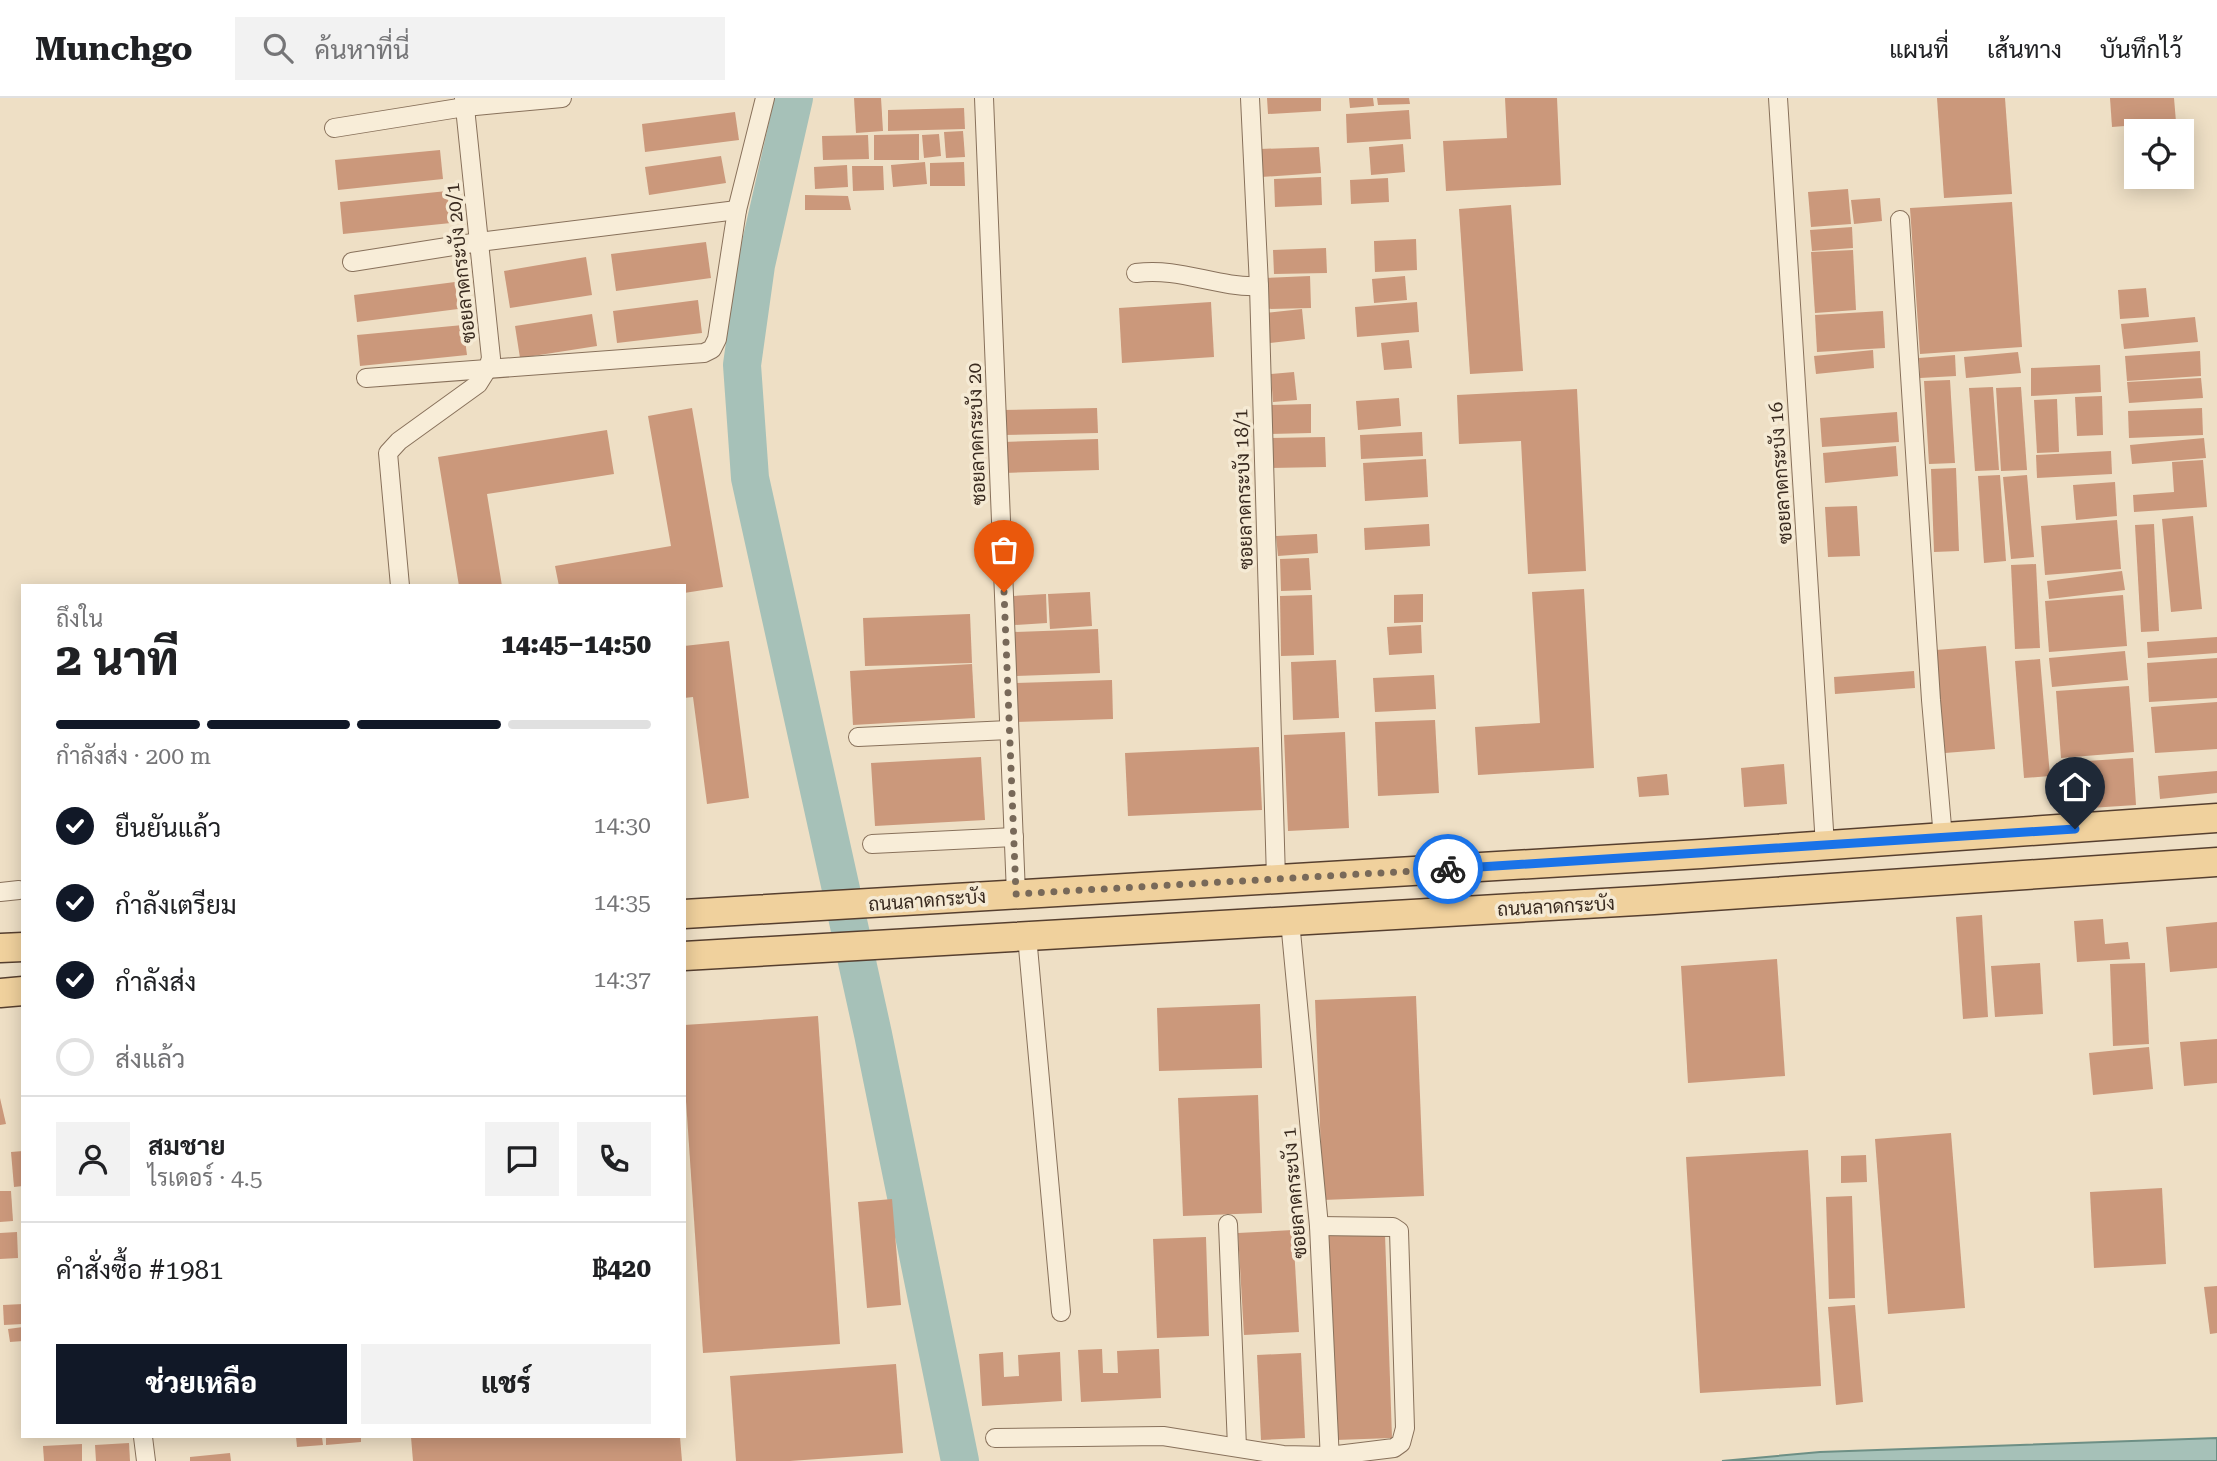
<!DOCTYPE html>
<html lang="th">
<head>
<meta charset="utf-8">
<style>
	body { margin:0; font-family:"Roboto Serif",Sarabun,serif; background:#f2f2f2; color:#202124; height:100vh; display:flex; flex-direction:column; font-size:26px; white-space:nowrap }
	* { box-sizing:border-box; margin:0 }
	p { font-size:23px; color:#757577 }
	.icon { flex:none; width:38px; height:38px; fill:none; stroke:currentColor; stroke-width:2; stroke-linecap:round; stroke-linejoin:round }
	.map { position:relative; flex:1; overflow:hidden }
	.details { position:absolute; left:21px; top:486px; width:665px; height:854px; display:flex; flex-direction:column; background:#fff; border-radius:0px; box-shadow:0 4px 18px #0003 }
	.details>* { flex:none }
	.buttons { position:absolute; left:2124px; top:21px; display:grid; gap:14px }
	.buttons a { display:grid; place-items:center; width:70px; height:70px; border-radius:0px; background:#fff; box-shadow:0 4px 18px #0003; font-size:35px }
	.pin { position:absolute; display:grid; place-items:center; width:60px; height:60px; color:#fff; margin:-72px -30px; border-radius:50% 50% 50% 0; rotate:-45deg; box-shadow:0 0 7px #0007 }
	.pin .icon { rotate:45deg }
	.courier { position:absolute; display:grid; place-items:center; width:70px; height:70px; margin:-35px; border:5px solid #1a73e8; border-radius:50%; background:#fff; color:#222; box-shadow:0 2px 9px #0007 }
	.overview em { font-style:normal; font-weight:800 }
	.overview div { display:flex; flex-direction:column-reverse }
	.overview { display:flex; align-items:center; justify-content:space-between; height:119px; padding:0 35px }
	h1 { font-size:46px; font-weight:800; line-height:52px }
	.bar { display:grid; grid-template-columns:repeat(4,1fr); gap:10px 7px; align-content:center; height:84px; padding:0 35px }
	.bar i { height:9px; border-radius:5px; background:#e0e0e0 }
	.bar .selected { background:#111827 }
	.bar p { grid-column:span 4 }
	.line { display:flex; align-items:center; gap:18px; padding:0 35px; border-top:2px solid #e0e0e0 }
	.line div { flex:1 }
	.round { display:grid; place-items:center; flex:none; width:74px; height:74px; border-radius:0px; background:#f2f2f2 }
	ol { padding:0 35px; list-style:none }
	li { display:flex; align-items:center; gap:21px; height:77px }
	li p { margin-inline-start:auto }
	li .icon { padding:7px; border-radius:50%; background:#111827; color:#fff; stroke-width:4 }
	li:last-child { color:#757577 }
	li i { width:38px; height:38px; border:4px solid #e0e0e0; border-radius:50% }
	.primary-button { display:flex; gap:14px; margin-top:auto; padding:14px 35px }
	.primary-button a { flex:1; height:80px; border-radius:0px; background:#111827; color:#fff; font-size:28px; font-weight:800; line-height:80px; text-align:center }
	.primary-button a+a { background:#f2f2f2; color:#202124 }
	header { display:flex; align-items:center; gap:42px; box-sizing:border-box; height:98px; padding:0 35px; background:#fff; border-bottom:2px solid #e0e0e0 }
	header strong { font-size:33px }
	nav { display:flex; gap:38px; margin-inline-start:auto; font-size:24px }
	.search { width:490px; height:63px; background:#f2f2f2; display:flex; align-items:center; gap:18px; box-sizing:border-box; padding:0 24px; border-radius:0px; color:#757577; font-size:26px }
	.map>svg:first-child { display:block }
	.water { fill:#a6c1b8; stroke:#6d8f85; stroke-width:2 }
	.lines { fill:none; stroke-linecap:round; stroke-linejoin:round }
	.river { stroke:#a6c1b8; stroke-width:38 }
	.building { fill:#cb987b }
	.street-casing { stroke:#88715b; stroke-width:20 }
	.primary-casing { stroke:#563f2f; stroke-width:31 }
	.street { stroke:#f8edd8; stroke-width:18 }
	.primary { stroke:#f0d19d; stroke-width:28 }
	.done { stroke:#786959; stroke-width:7; stroke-dasharray:0 12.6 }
	.route { stroke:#1a73e8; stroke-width:9 }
	.labels { text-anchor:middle; stroke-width:7; stroke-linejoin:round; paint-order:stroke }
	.street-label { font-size:19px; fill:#392a1f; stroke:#f5ead4 }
</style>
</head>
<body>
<header>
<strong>Munchgo</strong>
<div class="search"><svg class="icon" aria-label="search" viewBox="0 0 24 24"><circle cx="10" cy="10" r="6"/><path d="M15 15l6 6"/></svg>ค้นหาที่นี่</div>
<nav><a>แผนที่</a><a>เส้นทาง</a><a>บันทึกไว้</a></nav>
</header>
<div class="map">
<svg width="2217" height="1363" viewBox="0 0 2217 1363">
	<rect width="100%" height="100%" fill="#eedfc5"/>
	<path class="water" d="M2217,1340V1363H1722L1820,1354Z"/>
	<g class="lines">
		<path class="river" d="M794,0L756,167L742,267L750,380L873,936L960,1363"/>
	</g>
	<g class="building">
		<path d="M854,0H881L883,33L856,35Z"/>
		<path d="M1267,0H1321V13L1268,16Z"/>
		<path d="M1349,0H1373L1374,8L1350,10Z"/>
		<path d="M1377,0H1409L1410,6L1378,7Z"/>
		<path d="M1505,0H1557L1561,87L1446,93L1443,43L1507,40Z"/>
		<path d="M1937,0H2005L2012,96L1944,100Z"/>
		<path d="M2110,0H2174L2176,24L2112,29Z"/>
		<path d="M964,10L965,31L888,33V12Z"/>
		<path d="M1409,12L1411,41L1347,45L1346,16Z"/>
		<path d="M735,14L739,42L645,54L642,26Z"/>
		<path d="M963,33L965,59L946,60L944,34Z"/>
		<path d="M919,36V62H874V37Z"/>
		<path d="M939,36L941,58L924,60L922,37Z"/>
		<path d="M868,37L869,61L823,62L822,38Z"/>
		<path d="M1403,46L1405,74L1371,77L1369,49Z"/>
		<path d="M1319,49L1321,75L1261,79L1260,51Z"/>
		<path d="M440,52L443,81L338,92L335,62Z"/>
		<path d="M721,58L726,85L649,97L645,69Z"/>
		<path d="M925,64L927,86L893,89L891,67Z"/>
		<path d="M964,64L965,88H930V65Z"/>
		<path d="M847,67L848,89L815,91L814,69Z"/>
		<path d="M852,68H883L884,92L853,93Z"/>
		<path d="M1321,79L1322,107L1275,109L1274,81Z"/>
		<path d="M1388,80L1389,104L1351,106L1350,82Z"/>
		<path d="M1848,91L1851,126L1811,129L1808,94Z"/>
		<path d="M447,93L451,125L343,136L340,104Z"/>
		<path d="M805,97L848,98L851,112H805Z"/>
		<path d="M1880,100L1882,123L1854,126L1851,102Z"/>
		<path d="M2012,104L2022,249L1920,256L1910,110Z"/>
		<path d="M1511,107L1523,273L1470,276L1459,111Z"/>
		<path d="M1852,129L1853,150L1812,153L1810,132Z"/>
		<path d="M1416,141L1417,172L1375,174L1374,143Z"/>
		<path d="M706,144L711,180L616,193L611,156Z"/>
		<path d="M1326,150L1327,175L1274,176L1273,152Z"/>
		<path d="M1853,152L1856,212L1815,215L1811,154Z"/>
		<path d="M586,159L592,197L510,210L504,173Z"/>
		<path d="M1310,178L1311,210L1265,211L1264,180Z"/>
		<path d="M1405,178L1407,202L1374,205L1372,181Z"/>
		<path d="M455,184L458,211L357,224L354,197Z"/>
		<path d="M2146,190L2149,219L2120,221L2118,192Z"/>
		<path d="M698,202L702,235L617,245L613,213Z"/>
		<path d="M1211,204L1214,259L1122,265L1119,210Z"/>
		<path d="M1417,204L1419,234L1357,239L1355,209Z"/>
		<path d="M1302,211L1305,241L1269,245L1265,215Z"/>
		<path d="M1883,213L1885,250L1817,254L1815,217Z"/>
		<path d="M592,216L597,248L520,260L515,228Z"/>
		<path d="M2195,219L2198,244L2124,251L2121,226Z"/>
		<path d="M463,227L467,257L360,268L357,237Z"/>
		<path d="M1409,242L1412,270L1384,272L1381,245Z"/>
		<path d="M1873,252L1874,270L1816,276L1814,258Z"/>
		<path d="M2200,253L2201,278L2127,283L2125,258Z"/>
		<path d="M2018,254L2021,275L1966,280L1964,259Z"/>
		<path d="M1955,257L1956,278L1920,280L1919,260Z"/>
		<path d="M2100,267L2101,294L2031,298V270Z"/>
		<path d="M1294,274L1297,302L1273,304L1271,276Z"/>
		<path d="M2201,280L2203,300L2129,305L2127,284Z"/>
		<path d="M1950,282L1955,365L1929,366L1924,283Z"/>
		<path d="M1993,289L1999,372L1975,373L1969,290Z"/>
		<path d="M2021,289L2027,372L2001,373L1996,290Z"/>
		<path d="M1577,291L1586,473L1528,476L1521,343L1459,346L1457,297Z"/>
		<path d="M2102,298L2103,337L2077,338L2075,299Z"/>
		<path d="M1399,300L1401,328L1358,332L1356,303Z"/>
		<path d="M2057,301L2059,354L2037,355L2034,302Z"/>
		<path d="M1311,306V335L1270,336V307Z"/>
		<path d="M692,310L723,489L684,495V488H559L555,468L671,448L648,318Z"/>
		<path d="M1097,310L1098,335L1003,337L1002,312Z"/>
		<path d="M2202,310L2203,337L2129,340L2128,313Z"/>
		<path d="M1897,314L1899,344L1822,349L1820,320Z"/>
		<path d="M607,332L614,376L487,396L502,488H459L438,359Z"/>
		<path d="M1422,334L1423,358L1361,361L1360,337Z"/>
		<path d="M1325,339L1326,369L1270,370L1269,340Z"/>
		<path d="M2204,340L2206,360L2132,366L2130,347Z"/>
		<path d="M1098,341L1099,372L1004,375L1003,344Z"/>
		<path d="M1896,348L1898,378L1825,385L1823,355Z"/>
		<path d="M2111,353L2112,376L2037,380L2036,357Z"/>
		<path d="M1426,361L1428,399L1365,403L1363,365Z"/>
		<path d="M2203,362L2207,409L2134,414L2133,397L2174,394L2172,364Z"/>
		<path d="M1956,370L1959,453L1934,454L1931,371Z"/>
		<path d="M2000,377L2006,463L1984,465L1978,378Z"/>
		<path d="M2027,377L2034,459L2011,461L2003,379Z"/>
		<path d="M2115,384L2117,418L2076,422L2073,387Z"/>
		<path d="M1857,408L1860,458L1828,459L1825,409Z"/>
		<path d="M2193,418L2202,511L2171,514L2162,421Z"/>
		<path d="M2117,422L2121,471L2045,477L2041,428Z"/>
		<path d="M1429,426L1430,448L1365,452L1364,430Z"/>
		<path d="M2154,426L2159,533L2141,534L2135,427Z"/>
		<path d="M1317,436L1318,455L1278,458L1276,438Z"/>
		<path d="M1309,460L1311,492L1281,493L1280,461Z"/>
		<path d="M2036,466L2040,550L2015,551L2011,467Z"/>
		<path d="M2122,473L2125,492L2049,501L2047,483Z"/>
		<path d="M1584,491L1594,670L1478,677L1475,629L1540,625L1532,494Z"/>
		<path d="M1090,494L1092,528L1050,531L1048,496Z"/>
		<path d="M1046,496L1047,525L1014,527L1013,498Z"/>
		<path d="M1423,496V524L1394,525V497Z"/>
		<path d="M1312,497L1314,557L1281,558L1280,498Z"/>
		<path d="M2123,497L2127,548L2049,554L2045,503Z"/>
		<path d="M970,516L972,565L865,568L863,520Z"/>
		<path d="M1421,527L1422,555L1389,557L1387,529Z"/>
		<path d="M1098,531L1100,575L1015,578L1013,534Z"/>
		<path d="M2217,539V555L2148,560L2147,544Z"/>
		<path d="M729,543L749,700L707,706L693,599L684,600V548Z"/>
		<path d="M1986,548L1995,651L1945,655L1936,552Z"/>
		<path d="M2125,553L2128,582L2052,589L2049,560Z"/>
		<path d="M2217,560V600L2149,604L2147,565Z"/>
		<path d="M2040,561L2050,678L2024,680L2015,563Z"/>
		<path d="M1336,562L1339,620L1293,622L1291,564Z"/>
		<path d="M972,566L975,620L853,627L850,573Z"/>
		<path d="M1914,573L1915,590L1835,596L1834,579Z"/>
		<path d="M1434,577L1436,611L1375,614L1373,580Z"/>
		<path d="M1112,582L1113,621L1014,624L1013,585Z"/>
		<path d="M2129,588L2134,654L2061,660L2056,593Z"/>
		<path d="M2217,604V651L2155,655L2151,609Z"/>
		<path d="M1435,622L1439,695L1378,698L1375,624Z"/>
		<path d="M1345,634L1349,730L1288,733L1284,637Z"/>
		<path d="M1259,649L1262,712L1128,718L1125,655Z"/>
		<path d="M981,659L985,722L875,728L871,665Z"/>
		<path d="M2133,660L2136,707L2059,712L2056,665Z"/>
		<path d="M1784,666L1787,706L1744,709L1741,670Z"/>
		<path d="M2217,673V695L2160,701L2158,678Z"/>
		<path d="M1667,676L1669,697L1639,699L1637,679Z"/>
		<path d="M1982,817L1988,919L1963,921L1956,819Z"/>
		<path d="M2103,821L2105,846L2128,844L2130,861L2077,864L2074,823Z"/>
		<path d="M2217,824V870L2170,874L2166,829Z"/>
		<path d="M1777,861L1785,978L1688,985L1681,868Z"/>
		<path d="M2040,865L2043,916L1995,919L1991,868Z"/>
		<path d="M2145,865L2149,946L2113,948L2110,866Z"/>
		<path d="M1416,898L1424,1098L1323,1102L1315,902Z"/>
		<path d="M1260,906L1262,970L1159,973L1157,910Z"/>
		<path d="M818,918L840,1246L703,1255L684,973V927Z"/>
		<path d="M2217,941V985L2184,988L2180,944Z"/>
		<path d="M2149,949L2153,991L2093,997L2089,955Z"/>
		<path d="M1258,997L1262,1115L1183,1118L1178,1000Z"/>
		<path d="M0,1000L6,1026L0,1027Z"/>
		<path d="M1951,1035L1965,1210L1888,1216L1875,1041Z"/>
		<path d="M1808,1052L1821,1288L1700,1295L1686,1059Z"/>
		<path d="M23,1053V1088L14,1089L11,1054Z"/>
		<path d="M1866,1057L1867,1084L1841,1085V1058Z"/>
		<path d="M2162,1090L2166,1166L2094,1170L2090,1094Z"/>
		<path d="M0,1093H11L13,1123L0,1124Z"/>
		<path d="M1852,1098L1855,1200L1829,1201L1826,1099Z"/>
		<path d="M892,1101L901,1207L867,1210L858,1104Z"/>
		<path d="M1293,1132L1299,1234L1244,1237L1238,1135Z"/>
		<path d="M17,1134L18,1160L0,1161V1135Z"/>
		<path d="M1385,1136L1392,1340L1336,1342L1329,1138Z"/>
		<path d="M1206,1139L1209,1238L1157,1240L1153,1141Z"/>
		<path d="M2217,1188V1235L2210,1236L2204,1189Z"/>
		<path d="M23,1206V1226L4,1227L3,1207Z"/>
		<path d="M1855,1207L1863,1304L1836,1307L1828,1209Z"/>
		<path d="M23,1229V1243L10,1244L8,1231Z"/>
		<path d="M1102,1251L1103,1275H1118L1117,1253L1159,1251L1161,1300L1081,1304L1078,1252Z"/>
		<path d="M1003,1254L1004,1279L1019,1278L1018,1257L1060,1254L1062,1303L982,1308L979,1256Z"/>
		<path d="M1301,1255L1305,1340L1261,1342L1257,1257Z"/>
		<path d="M896,1266L903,1355L790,1363H736L730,1278Z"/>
		<path d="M296,1339H322L323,1347L297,1349Z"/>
		<path d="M326,1339H361V1344L326,1347Z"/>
		<path d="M411,1339H680L682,1363H413Z"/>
		<path d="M129,1345L130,1363H96L95,1347Z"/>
		<path d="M82,1346V1363H44L43,1348Z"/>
		<path d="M230,1355L231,1363H190V1359Z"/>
	</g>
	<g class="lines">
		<g class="street-casing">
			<g id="street">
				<path d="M984,0L1016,796"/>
				<path d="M1250,0L1259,188L1276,781"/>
				<path d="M1778,0L1825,748"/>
				<path d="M334,30L465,9L562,0"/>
				<path d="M1900,122L1931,602L1943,740"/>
				<path d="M352,164L479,144L737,112"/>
				<path d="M1136,175C1181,169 1216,190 1259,188"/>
				<path d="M366,280L704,255L712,251L717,241L737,112L765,0"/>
				<path d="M400,488L388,355L399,343L478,286L488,270L491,260L464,0"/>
				<path d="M858,639L1009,632"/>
				<path d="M872,746L1014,739"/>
				<path d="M0,794L19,792"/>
				<path d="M1290,823L1319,1128L1330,1363"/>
				<path d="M1027,838L1061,1214"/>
				<path d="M1228,1126L1237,1349"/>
				<path d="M143,1339L146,1363"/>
				<path d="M995,1340L1163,1338L1283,1357L1329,1358L1394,1350L1401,1345L1405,1330L1399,1133L1393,1129L1319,1128"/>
			</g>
		</g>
		<g class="primary-casing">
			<g id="primary">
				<path d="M684,816L1701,756L2217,720"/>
				<path d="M0,850L23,849"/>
				<path d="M684,858L1654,802L2217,764"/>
				<path d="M0,895L23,893"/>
			</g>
		</g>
		<use href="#street" class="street"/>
		<use href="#primary" class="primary"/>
	</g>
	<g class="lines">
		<path class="done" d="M1004,494L1016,796L1448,771"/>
		<path class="route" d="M1448,771L2075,731"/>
	</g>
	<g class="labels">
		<g class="street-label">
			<text transform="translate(460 165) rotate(-96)" y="7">ซอยลาดกระบัง 20/1</text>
			<text transform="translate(976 336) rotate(-92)" y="7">ซอยลาดกระบัง 20</text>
			<text transform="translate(1780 375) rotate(-94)" y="7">ซอยลาดกระบัง 16</text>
			<text transform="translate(1243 391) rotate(-92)" y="7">ซอยลาดกระบัง 18/1</text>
			<text transform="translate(927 802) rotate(-4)" y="7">ถนนลาดกระบัง</text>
			<text transform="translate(1556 808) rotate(-3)" y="7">ถนนลาดกระบัง</text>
			<text transform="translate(1294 1095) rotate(-95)" y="7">ซอยลาดกระบัง 1</text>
		</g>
	</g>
</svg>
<div class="buttons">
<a><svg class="icon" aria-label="locate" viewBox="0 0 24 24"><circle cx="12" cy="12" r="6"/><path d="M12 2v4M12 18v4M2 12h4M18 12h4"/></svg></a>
</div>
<div class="pin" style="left:1004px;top:494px;background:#ea580c"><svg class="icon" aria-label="bag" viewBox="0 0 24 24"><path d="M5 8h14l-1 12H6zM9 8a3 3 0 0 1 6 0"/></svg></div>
<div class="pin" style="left:2075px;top:731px;background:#1f2937"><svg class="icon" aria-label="home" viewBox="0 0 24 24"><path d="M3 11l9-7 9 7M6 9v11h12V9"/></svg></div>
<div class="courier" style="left:1448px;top:771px"><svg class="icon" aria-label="bike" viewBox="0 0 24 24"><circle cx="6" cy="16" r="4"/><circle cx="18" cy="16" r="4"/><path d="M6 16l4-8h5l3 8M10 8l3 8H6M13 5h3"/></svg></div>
<section class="details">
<div class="overview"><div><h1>2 นาที</h1><p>ถึงใน</p></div><em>14:45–14:50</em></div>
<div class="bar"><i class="selected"></i><i class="selected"></i><i class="selected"></i><i></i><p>กำลังส่ง · 200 m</p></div>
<ol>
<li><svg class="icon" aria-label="check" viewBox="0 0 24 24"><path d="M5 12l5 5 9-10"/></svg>ยืนยันแล้ว<p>14:30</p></li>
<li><svg class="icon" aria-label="check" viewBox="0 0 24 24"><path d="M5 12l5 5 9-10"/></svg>กำลังเตรียม<p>14:35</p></li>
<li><svg class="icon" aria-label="check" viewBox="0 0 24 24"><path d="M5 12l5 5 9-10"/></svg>กำลังส่ง<p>14:37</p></li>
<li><i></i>ส่งแล้ว</li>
</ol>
<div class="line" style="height:126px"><a class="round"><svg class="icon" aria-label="person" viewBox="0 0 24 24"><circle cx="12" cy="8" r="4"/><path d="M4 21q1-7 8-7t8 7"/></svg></a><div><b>สมชาย</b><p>ไรเดอร์ · 4.5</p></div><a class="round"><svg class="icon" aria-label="chat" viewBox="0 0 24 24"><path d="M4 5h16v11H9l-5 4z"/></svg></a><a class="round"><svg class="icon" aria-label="phone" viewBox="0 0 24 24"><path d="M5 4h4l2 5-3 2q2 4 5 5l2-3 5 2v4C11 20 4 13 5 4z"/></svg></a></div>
<div class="line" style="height:91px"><div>คำสั่งซื้อ #1981</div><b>฿420</b></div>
<div class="primary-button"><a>ช่วยเหลือ</a><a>แชร์</a></div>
</section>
</div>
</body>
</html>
